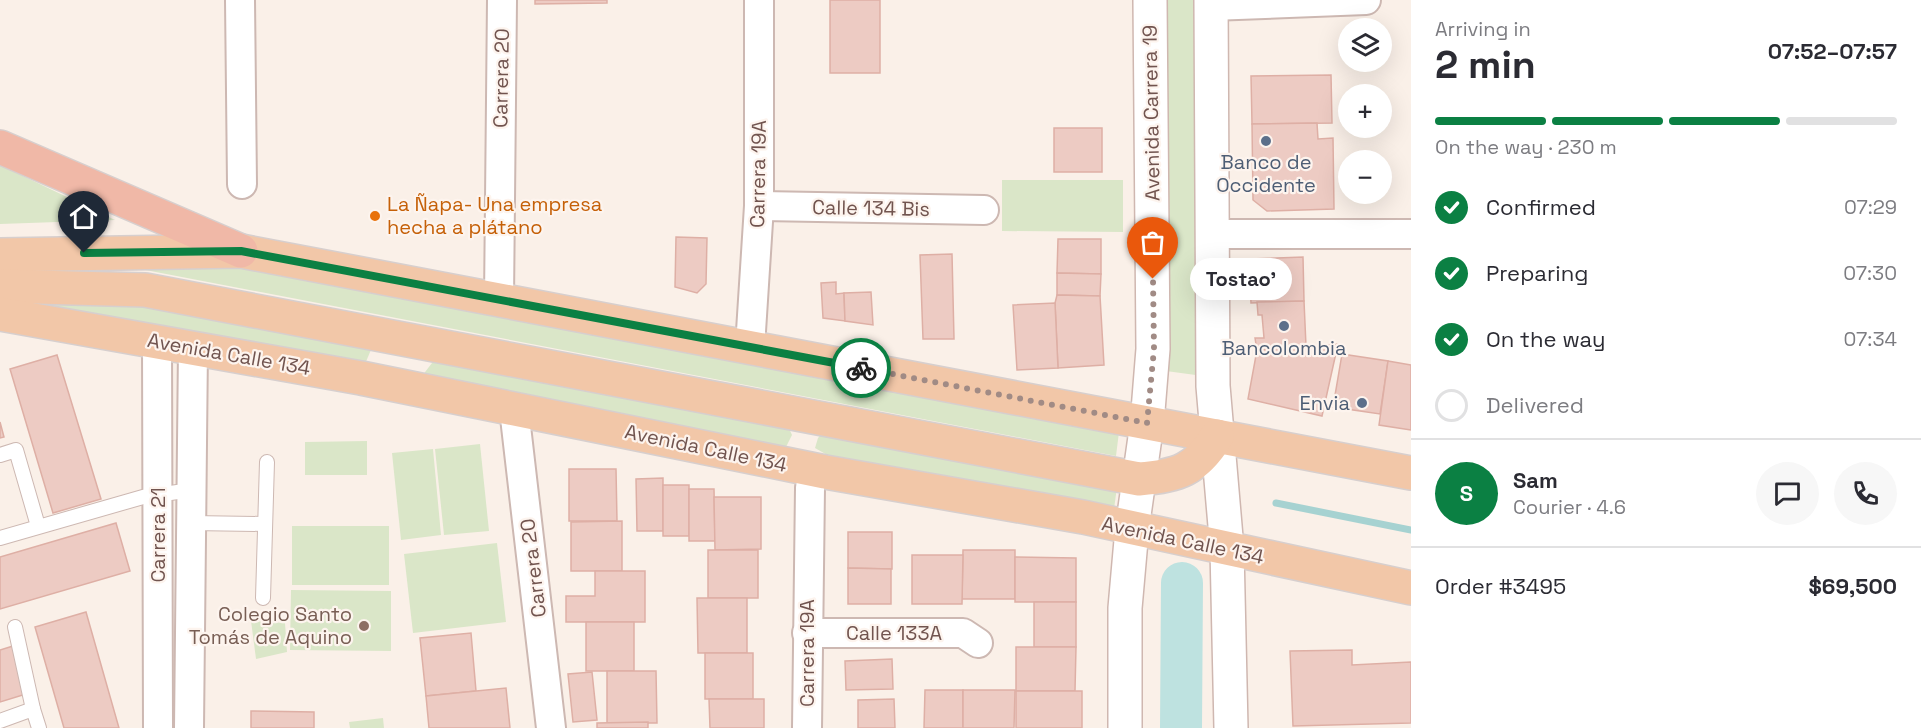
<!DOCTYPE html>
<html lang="en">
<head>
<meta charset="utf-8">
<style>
	body { margin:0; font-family:"Space Grotesk",sans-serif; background:#f7f7f7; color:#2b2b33; height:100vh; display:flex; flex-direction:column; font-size:22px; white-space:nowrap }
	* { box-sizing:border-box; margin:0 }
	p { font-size:20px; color:#7c7c81 }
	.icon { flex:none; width:33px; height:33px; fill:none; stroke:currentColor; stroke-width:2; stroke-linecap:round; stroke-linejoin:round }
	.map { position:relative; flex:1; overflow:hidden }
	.sheet { display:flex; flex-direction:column; background:#fff; width:510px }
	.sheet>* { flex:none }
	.controls { position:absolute; left:1338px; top:18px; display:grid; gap:12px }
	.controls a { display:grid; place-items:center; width:54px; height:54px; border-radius:50%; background:#fff; box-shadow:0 6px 24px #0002; font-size:30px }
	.pin { position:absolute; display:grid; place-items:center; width:51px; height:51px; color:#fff; margin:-62px -26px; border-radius:50% 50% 50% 0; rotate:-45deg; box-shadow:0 0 6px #0007 }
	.pin .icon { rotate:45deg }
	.courier { position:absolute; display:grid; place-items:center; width:60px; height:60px; margin:-30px; border:4px solid #0b8043; border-radius:50%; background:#fff; color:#222; box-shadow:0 2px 8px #0007 }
	.bubble { position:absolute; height:42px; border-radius:21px; background:#fff; box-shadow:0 6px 24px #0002; font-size:20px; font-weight:700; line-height:42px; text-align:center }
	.summary em { font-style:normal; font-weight:700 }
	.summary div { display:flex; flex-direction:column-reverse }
	.summary { display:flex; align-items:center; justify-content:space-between; height:102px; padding:0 24px }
	h1 { font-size:39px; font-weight:700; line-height:45px }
	.bar { display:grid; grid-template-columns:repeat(4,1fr); gap:9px 6px; align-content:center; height:72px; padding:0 24px }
	.bar i { height:8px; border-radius:4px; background:#e1e1e2 }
	.bar .current { background:#0b8043 }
	.bar p { grid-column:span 4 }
	.line { display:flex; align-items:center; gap:15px; padding:0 24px; border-top:2px solid #e1e1e2 }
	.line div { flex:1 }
	.round { display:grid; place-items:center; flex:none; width:63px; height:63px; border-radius:32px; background:#f7f7f7 }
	ol { padding:0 24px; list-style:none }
	li { display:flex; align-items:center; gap:18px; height:66px }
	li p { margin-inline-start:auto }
	li .icon { padding:6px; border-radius:50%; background:#0b8043; color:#fff; stroke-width:4 }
	li:last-child { color:#7c7c81 }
	li i { width:33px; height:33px; border:3px solid #e1e1e2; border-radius:50% }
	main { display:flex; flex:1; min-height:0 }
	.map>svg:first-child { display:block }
	.green { fill:#dae6c8 }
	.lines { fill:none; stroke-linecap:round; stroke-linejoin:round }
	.stream { stroke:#a6d2d1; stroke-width:7 }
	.river { stroke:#bee2e0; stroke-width:42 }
	.building { fill:#edcbc3; stroke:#deafa5; stroke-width:1.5 }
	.service-casing { stroke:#cdb8b2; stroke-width:16 }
	.minor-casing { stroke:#cdb8b2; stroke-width:32 }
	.secondary-casing { stroke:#cfb7b0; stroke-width:36 }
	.primary-casing { stroke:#d7cfce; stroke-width:36 }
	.trunk-casing { stroke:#d7cfce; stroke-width:36 }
	.service { stroke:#fff; stroke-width:14 }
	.minor { stroke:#fff; stroke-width:28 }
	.secondary { stroke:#fff; stroke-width:33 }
	.primary { stroke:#f2c7a8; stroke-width:33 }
	.trunk { stroke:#f0b8a7; stroke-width:33 }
	.done { stroke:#a18b85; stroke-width:6; stroke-dasharray:0 10.8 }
	.route { stroke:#0b8043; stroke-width:8 }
	.service-dot { fill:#5c6f8a; stroke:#fdf4ee; stroke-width:2 }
	.food-dot { fill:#e8710a; stroke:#fdf4ee; stroke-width:2 }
	.education-dot { fill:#8d6e63; stroke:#fdf4ee; stroke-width:2 }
	.labels { text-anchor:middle; stroke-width:4.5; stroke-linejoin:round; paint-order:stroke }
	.street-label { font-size:20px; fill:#71544f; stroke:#fdf4ee }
	.service-label { font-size:20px; fill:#4e5e75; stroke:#fdf4ee }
	.food-label { font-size:20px; fill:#c56008; stroke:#fdf4ee; text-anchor:start }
	.education-label { font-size:20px; fill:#785e54; stroke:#fdf4ee; text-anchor:end }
</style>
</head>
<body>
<main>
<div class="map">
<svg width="1411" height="728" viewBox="0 0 1411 728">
	<rect width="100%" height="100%" fill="#faf0e8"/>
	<g class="green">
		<path d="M1163,0H1197L1203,376L1166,371Z"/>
		<path d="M0,165L115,220L0,224Z"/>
		<path d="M1002,180H1123V232L1002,231Z"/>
		<path d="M185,257L1120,424L1116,456L135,268Z"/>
		<path d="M141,296L373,345L365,364L0,297Z"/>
		<path d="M447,358L786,422L792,435L785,449L422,376L432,363Z"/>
		<path d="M825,430L1117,487L1114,509L829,456L815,448L818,438Z"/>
		<path d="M367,441V475H305V442Z"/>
		<path d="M480,444L489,531L444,535L435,449Z"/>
		<path d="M433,449L441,535L401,540L392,453Z"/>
		<rect x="292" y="526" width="97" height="59"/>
		<path d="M497,543L506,622L413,633L404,554Z"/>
		<path d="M291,590L391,591V651L290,650Z"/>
		<path d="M251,621L285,623L287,652L256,659Z"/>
		<path d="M383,718L384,728H350L349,722Z"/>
	</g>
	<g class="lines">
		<path class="stream" d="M1276,503L1411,530"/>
		<path class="river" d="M1181,728L1182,583"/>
	</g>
	<g class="building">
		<path d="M535,0H607V3L535,4Z"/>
		<rect x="830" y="0" width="50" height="73"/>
		<path d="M1331,75L1332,123L1252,124L1251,76Z"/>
		<path d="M1317,123L1318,139L1333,138L1334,209L1267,211L1253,200L1252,124Z"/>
		<rect x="1054" y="128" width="48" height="44"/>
		<path d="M676,237L707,238L706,284L697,293L675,287Z"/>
		<path d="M1058,239H1101V274L1057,273Z"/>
		<path d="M952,254L954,339H923L920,255Z"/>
		<path d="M1303,257L1304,301L1251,303L1249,259Z"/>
		<path d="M1057,273L1101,274L1100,296L1057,295Z"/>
		<path d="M836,282V294L844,293L845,321L823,318L821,283Z"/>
		<path d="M871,292L873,325L845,321L844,293Z"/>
		<path d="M1057,295L1100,296L1104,365L1058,368L1055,303Z"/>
		<path d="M1304,301L1306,346L1257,350L1255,338H1264L1262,315H1258L1257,302Z"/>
		<path d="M1055,303L1058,368L1017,370L1013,305Z"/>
		<path d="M1338,344L1322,416L1248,399L1257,350Z"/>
		<path d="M1342,354L1388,361L1380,414L1333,407Z"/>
		<path d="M57,355L101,499L53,513L10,369Z"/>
		<path d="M1388,361L1411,365V430L1379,425Z"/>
		<path d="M0,422L4,437L0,438Z"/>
		<path d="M569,469H616L617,521H569Z"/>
		<path d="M663,478V531H637L636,479Z"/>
		<rect x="663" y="485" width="26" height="51"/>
		<path d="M689,489H714L715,541H689Z"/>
		<path d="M714,497H761V549L715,550Z"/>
		<path d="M622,521V571H571V522Z"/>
		<path d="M116,523L130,571L0,609V557Z"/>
		<path d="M848,532H892V569L848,568Z"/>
		<rect x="708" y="550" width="50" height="48"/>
		<path d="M963,550H1015V599H962Z"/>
		<path d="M912,555H963L962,604H912Z"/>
		<path d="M1015,557L1076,558V602H1015Z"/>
		<path d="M848,568L891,569V604H848Z"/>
		<path d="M595,571H645V622H566V596H595Z"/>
		<path d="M697,598H747V653H698Z"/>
		<rect x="1034" y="602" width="42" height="45"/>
		<path d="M86,612L119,728H64L35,627Z"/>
		<rect x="586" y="622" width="48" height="49"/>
		<path d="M471,633L476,691L426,696L420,638Z"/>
		<path d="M13,646L26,694L0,702V650Z"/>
		<path d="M1016,647H1076L1075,691H1016Z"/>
		<path d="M1352,650V665L1411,662V723L1293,726L1290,651Z"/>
		<rect x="705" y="653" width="48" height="46"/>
		<path d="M892,659L893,689L846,690L845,661Z"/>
		<path d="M607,671H656L657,723H607Z"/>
		<path d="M592,672L597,720L573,722L568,674Z"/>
		<path d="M506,688L510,728H429L426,696Z"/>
		<path d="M925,690H963V728H924Z"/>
		<path d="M963,690H1015L1014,728H963Z"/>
		<rect x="1016" y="691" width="66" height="37"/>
		<path d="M709,699H764V728H710Z"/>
		<path d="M894,699L895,728H858V700Z"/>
		<path d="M251,711L314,712V728H251Z"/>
		<path d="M648,722V728H597V723Z"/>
	</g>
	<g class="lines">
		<g class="service-casing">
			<g id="service">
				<path d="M0,455L16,450L38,526"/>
				<path d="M191,523L265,524"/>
				<path d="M0,538L143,497L191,490"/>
				<path d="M263,598L267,462"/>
				<path d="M15,627L33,709"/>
				<path d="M0,721L33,709L39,728"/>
			</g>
		</g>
		<g class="minor-casing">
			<g id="minor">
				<path d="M240,0L242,184"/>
				<path d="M1211,6L1366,0"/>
				<path d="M759,206L984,210"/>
				<path d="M1213,234H1411"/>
				<path d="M499,300L502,0"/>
				<path d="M157,341L158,728"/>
				<path d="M750,347L759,206V0"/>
				<path d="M514,409L551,728"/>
				<path d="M807,633H963L978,643"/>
				<path d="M189,728L193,348"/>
				<path d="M807,728L810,488L813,470"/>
			</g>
		</g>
		<g class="secondary-casing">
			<g id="secondary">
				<path d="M1211,0L1213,386L1227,549L1231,728"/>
				<path d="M1125,728V608L1132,529L1147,423L1153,349L1150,0"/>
			</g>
		</g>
		<g class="primary-casing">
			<g id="primary">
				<path d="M0,255L241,251L1411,473"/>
				<path d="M0,286L145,290L1139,479C1178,476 1196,470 1217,436"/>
				<path d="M0,314L361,378L825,472L1083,517L1411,588"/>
			</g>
		</g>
		<g class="trunk-casing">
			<path id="trunk" d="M0,147L241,251"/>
		</g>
		<use href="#service" class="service"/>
		<use href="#minor" class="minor"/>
		<use href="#secondary" class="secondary"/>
		<use href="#primary" class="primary"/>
		<use href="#trunk" class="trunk"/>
	</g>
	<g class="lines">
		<path class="done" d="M861,368L1147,423L1154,349L1153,279"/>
		<path class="route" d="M84,253L241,251L861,368"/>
	</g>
	<g class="service-dot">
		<circle cx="1266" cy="141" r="6"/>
		<circle cx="1284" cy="326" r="6"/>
		<circle cx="1362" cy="403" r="6"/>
	</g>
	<circle class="food-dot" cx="375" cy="216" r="6"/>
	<circle class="education-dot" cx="364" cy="626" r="6"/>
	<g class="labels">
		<g class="street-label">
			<text transform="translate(501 78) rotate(-89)" y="7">Carrera 20</text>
			<text transform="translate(1151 113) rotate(-91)" y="7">Avenida Carrera 19</text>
			<text transform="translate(758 174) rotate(-89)" y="7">Carrera 19A</text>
			<text transform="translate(871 208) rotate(1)" y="7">Calle 134 Bis</text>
			<text transform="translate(229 354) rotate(10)" y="7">Avenida Calle 134</text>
			<text transform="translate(706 448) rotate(12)" y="7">Avenida Calle 134</text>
			<text transform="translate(158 535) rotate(-90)" y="7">Carrera 21</text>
			<text transform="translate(1183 540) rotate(12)" y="7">Avenida Calle 134</text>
			<text transform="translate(533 568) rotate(-97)" y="7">Carrera 20</text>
			<text x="894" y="640">Calle 133A</text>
			<text transform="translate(807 653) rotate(-90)" y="7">Carrera 19A</text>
		</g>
		<g class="service-label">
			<text x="1266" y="169">Banco de<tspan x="1266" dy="23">Occidente</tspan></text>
			<text x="1284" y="355">Bancolombia</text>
			<text x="1350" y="410" text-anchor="end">Envia</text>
		</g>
		<g class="food-label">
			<text x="387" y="211">La Ñapa- Una empresa<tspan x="387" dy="23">hecha a plátano</tspan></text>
		</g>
		<g class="education-label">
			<text x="352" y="621">Colegio Santo<tspan x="352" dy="23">Tomás de Aquino</tspan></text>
		</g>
	</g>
</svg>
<div class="controls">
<a><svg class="icon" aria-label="layers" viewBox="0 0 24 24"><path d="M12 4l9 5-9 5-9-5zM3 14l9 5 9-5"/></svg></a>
<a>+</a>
<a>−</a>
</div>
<div class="pin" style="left:1153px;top:279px;background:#ea580c"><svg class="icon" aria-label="bag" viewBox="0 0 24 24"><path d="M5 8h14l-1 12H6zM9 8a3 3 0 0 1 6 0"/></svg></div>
<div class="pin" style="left:84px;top:253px;background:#1f2937"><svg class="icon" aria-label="home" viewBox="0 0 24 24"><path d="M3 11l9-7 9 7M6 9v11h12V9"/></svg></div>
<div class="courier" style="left:861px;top:368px"><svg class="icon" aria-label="bike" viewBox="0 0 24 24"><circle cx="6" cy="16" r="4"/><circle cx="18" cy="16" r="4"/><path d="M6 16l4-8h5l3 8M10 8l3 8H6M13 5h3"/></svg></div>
<div class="bubble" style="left:1190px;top:258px;width:102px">Tostao'</div>
</div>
<section class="sheet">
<div class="summary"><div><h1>2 min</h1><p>Arriving in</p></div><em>07:52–07:57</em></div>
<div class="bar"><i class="current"></i><i class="current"></i><i class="current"></i><i></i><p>On the way · 230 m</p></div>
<ol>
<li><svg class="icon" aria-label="check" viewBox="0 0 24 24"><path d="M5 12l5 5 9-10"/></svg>Confirmed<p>07:29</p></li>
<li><svg class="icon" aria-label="check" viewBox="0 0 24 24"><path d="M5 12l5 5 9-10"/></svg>Preparing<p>07:30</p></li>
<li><svg class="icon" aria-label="check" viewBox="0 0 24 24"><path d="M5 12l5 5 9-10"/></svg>On the way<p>07:34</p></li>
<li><i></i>Delivered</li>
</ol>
<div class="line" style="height:108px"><b class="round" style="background:#0b8043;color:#fff">S</b><div><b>Sam</b><p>Courier · 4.6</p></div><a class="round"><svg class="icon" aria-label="chat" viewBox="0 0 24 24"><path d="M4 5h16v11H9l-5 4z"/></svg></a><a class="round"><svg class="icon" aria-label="phone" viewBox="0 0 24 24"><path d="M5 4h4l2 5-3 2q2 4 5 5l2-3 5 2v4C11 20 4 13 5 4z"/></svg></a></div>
<div class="line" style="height:78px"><div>Order #3495</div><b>$69,500</b></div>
</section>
</main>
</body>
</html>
